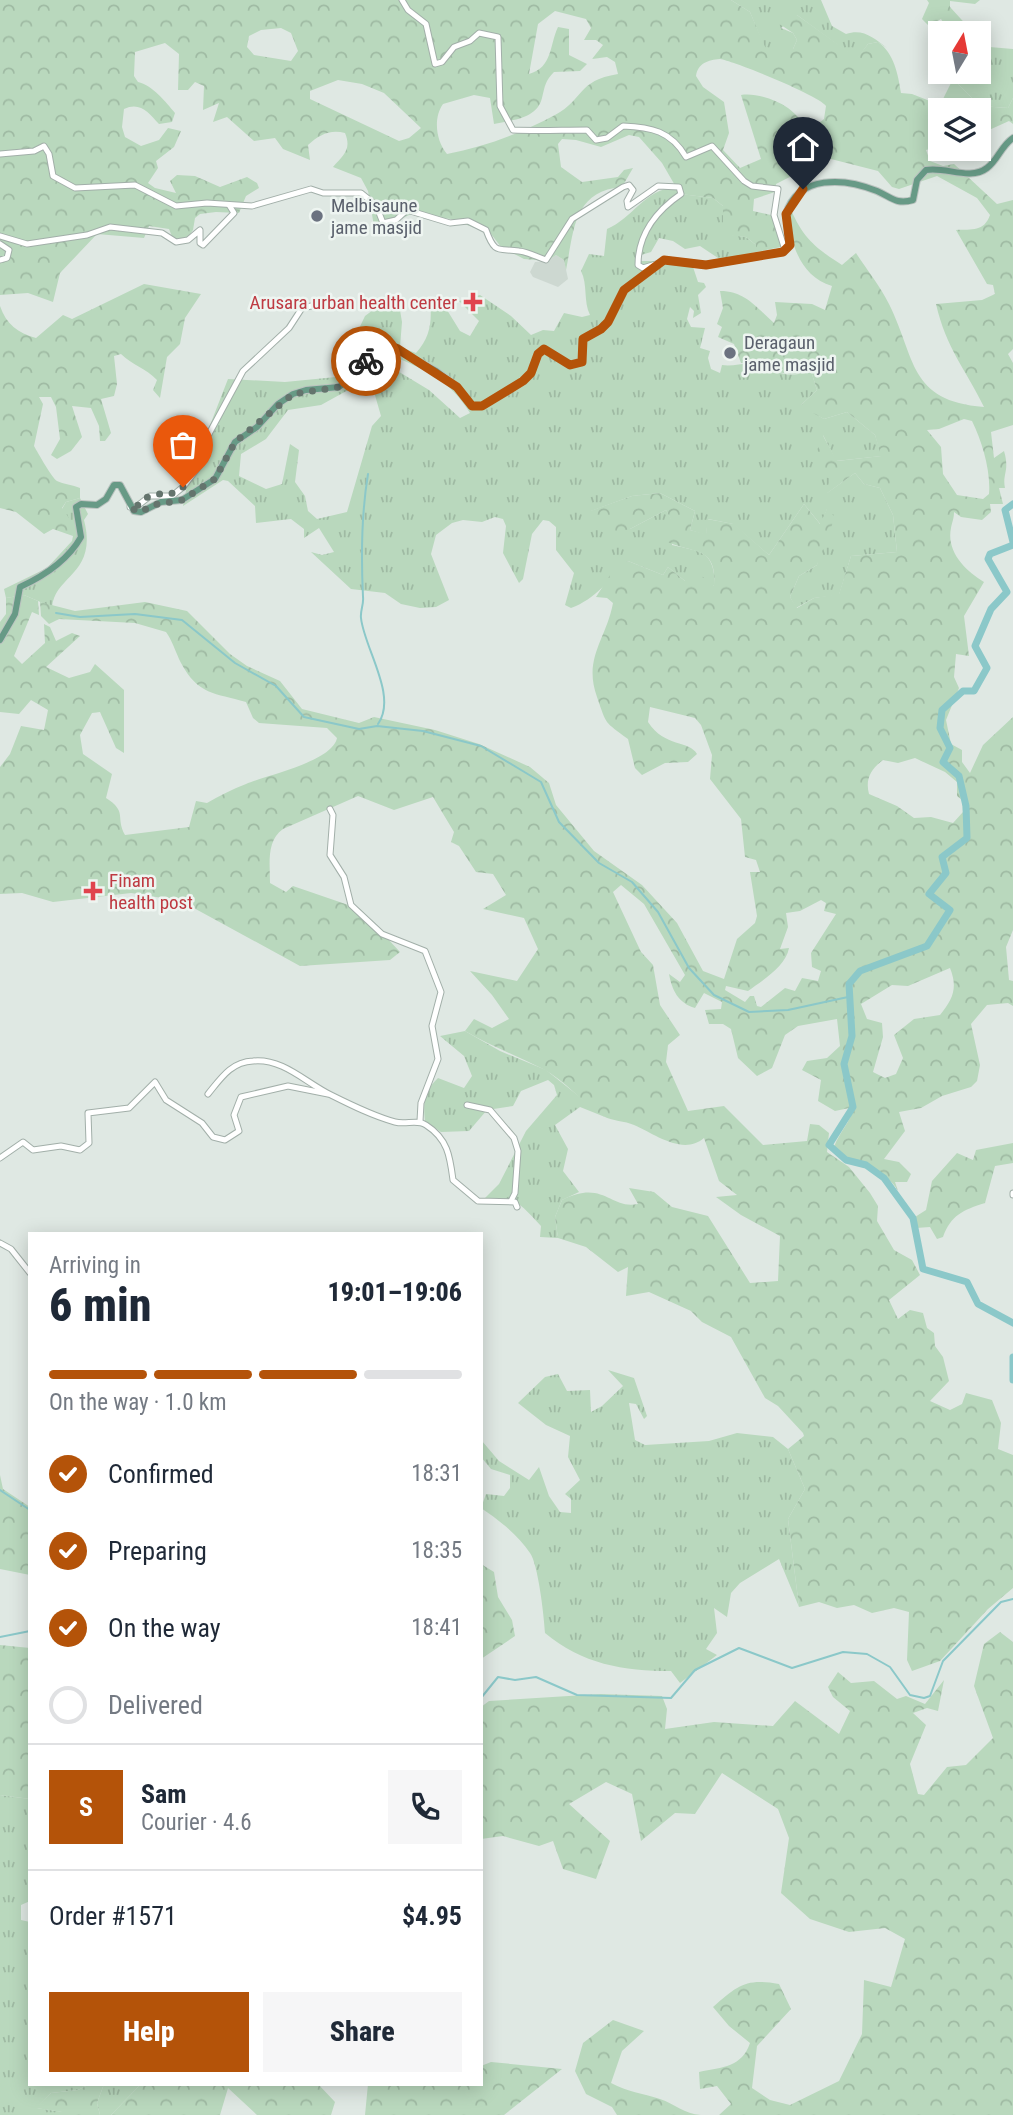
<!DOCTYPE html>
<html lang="en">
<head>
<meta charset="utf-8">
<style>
	body { margin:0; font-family:"Roboto Condensed",sans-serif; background:#f6f6f7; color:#1f2937; height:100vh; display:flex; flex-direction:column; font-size:26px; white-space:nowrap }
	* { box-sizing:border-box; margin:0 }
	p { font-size:23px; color:#747a83 }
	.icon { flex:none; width:38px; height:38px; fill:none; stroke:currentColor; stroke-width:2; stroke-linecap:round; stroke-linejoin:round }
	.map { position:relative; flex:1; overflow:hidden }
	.drawer { position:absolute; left:28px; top:1232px; width:455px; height:854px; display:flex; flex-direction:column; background:#fff; border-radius:0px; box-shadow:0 4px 18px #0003 }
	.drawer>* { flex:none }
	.needle { width:46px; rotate:10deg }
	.buttons { position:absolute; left:928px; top:21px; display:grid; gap:14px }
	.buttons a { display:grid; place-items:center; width:63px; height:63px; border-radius:0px; background:#fff; box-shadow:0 4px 18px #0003; font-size:35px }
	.pin { position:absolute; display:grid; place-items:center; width:60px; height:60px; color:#fff; margin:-72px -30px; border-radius:50% 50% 50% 0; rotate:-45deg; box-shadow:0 0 7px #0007 }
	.pin .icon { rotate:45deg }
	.courier { position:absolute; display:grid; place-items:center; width:70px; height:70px; margin:-35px; border:5px solid #b45309; border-radius:50%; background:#fff; color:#222; box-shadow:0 2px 9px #0007 }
	.head em { font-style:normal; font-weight:800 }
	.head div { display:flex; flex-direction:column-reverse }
	.head { display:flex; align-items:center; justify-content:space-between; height:119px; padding:0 21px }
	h1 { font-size:46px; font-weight:800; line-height:52px }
	.bar { display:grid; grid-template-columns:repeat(4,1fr); gap:10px 7px; align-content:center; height:84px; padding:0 21px }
	.bar i { height:9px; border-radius:5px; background:#e0e1e3 }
	.bar .current { background:#b45309 }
	.bar p { grid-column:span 4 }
	.line { display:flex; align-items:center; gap:18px; padding:0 21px; border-top:2px solid #e0e1e3 }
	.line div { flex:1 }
	.round { display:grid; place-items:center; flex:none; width:74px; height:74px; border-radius:0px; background:#f6f6f7 }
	ol { padding:0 21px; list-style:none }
	li { display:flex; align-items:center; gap:21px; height:77px }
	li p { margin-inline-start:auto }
	li .icon { padding:7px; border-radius:50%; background:#b45309; color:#fff; stroke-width:4 }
	li:last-child { color:#747a83 }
	li i { width:38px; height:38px; border:4px solid #e0e1e3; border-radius:50% }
	.button { display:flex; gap:14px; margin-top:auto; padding:14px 21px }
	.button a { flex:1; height:80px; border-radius:0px; background:#b45309; color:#fff; font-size:28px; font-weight:800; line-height:80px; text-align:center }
	.button a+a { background:#f6f6f7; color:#1f2937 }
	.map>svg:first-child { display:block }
	.built { fill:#cdd8d1 }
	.grass { fill:url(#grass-tufts); fill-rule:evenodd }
	.forest { fill:url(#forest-crowns); fill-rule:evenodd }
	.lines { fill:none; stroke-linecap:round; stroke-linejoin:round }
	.stream { stroke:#8bc8c9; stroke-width:2 }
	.river { stroke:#8bc8c9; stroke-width:7 }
	.minor-casing { stroke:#a2afa9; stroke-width:7 }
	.major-casing { stroke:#bcc3c0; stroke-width:8 }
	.minor { stroke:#fff; stroke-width:5 }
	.major { stroke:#679a86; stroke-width:6 }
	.done { stroke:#64746d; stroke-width:7; stroke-dasharray:0 12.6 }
	.route { stroke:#b45309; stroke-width:9 }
	.worship-dot { fill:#6b7280; stroke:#eef5f1; stroke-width:2.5 }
	.health-dot { fill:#e0444e; stroke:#eef5f1; stroke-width:2.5 }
	.labels { text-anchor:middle; stroke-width:5; stroke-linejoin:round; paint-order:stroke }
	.worship-label { font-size:19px; fill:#5b616d; stroke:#eef5f1; text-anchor:start }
	.health-label { font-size:19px; fill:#be3a42; stroke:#eef5f1; text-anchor:end }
</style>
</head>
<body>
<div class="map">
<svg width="1013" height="2115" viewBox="0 0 1013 2115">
	<defs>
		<pattern id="grass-tufts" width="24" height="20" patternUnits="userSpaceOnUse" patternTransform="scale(1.75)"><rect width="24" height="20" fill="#b9d8bd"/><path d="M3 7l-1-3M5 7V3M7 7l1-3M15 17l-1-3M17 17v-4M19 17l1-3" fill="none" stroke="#9fbaa3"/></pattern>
		<pattern id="forest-crowns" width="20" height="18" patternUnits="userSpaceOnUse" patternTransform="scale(1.75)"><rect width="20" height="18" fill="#b9d8bd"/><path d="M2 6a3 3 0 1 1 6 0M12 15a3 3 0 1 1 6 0" fill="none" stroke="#9fbaa3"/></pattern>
	</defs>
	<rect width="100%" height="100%" fill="#dfe8e3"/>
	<path class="built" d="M556,255L564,260L568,279L558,287L533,277L530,272L535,262L547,261Z"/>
	<g class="grass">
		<path d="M731,0H821L832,26L846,34C863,28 874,38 887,48L878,42L868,44L857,59L797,15L781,28L793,33L797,40L793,49H765L750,12Z"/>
		<path d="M978,46L1013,49V98L1008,108L980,106L953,79L955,72H978Z"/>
		<path d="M675,187L681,194L713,198L723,206L724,234L746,237L756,245V252L721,260L700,246L685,249L673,241L659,238L651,252L641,255V261H655L657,267C669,258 680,263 693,267L698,282L704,283L706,287L698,295L701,313L693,318L694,311L690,307L687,319L691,327L705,328L700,348L710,351L708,358L711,369L720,373L722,365C733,367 744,362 756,364C781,370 780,380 811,371L817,390L801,405L824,419L847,412L875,435L882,456L836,461L823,435L831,479L827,493L855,473L864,484L880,488L893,515L897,552L851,556L839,595L814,598L796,608L790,597L799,576L817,565L827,509L821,525L804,504L769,555L733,524L708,519L706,535L690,530L695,511L660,493L632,496L591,511L630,529L666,510L671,519L672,545C703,552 714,551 715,586L685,581L668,567L663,575L628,561C609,579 596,599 571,608L565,605L574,573L556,550V527L549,521L543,520L532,534L523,579L519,583L503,553L506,526L503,519L495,517L482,522L463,520L452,523L436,535L431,554L449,600L436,607L420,608L401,604L385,593L351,589L311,552L322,555L334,552L319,528L304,538V529L291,519L256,523L255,506L228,481L223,480L183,506L193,455L176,434L205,438L228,379L285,382L336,377L365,316L385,301L398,298L402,322L400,347L416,353C431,336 432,321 430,299L439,297L460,331L470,336L479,321L459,301L480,295L511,316L531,335L543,330L554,331L564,313L582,317L590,315C583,301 588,285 581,271L589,254L604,256L607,229C633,218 644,190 675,187ZM395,357C430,372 449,380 470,413L460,418L429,390L391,367ZM370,378L381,416L372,426L347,512L317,519L308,511L305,496L295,482L299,450L290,444L282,484L266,489L239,476L241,454L266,439L288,410L321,405Z"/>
		<path d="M80,498L88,514L84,520C98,574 55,575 52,607L24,595L6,598L4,589L47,568L72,541L73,536L62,509L66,502Z"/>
		<path d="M465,1031L500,1051L546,1070L605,1117L580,1107L555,1125L568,1149L563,1171L579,1192L562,1200L555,1217L558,1238L540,1237L541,1226C520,1204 515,1194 483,1200L499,1184L526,1131L557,1095L554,1085L548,1080L521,1091L513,1106L487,1110L469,1131L441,1132L425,1121C423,1102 424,1091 438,1078L464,1088L472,1076L464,1056L440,1036Z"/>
		<path d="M608,1370L634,1378L647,1416L644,1419L636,1404L629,1403L635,1440L645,1445L709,1441L737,1433L773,1437L788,1449L805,1489L788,1519L799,1607L779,1559L740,1583L731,1593L727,1617L714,1608L717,1633L706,1649L717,1655L680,1683L671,1671C623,1671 582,1664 545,1633C544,1615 538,1564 530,1553C518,1535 499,1520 481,1508L486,1494L504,1496L510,1488V1475L491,1469L481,1457L482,1441L499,1461L529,1480L539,1467L549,1496L560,1512L571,1513V1499L565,1494L580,1480L568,1457L570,1436L546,1425L518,1403L545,1377L558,1374L567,1391L590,1390L591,1412L602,1406L623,1386Z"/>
		<path d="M0,1795L30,1799V1901L21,1905V1920L30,1922V2084H90L78,2090L51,2093L37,2108L63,2112V2115H0Z"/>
		<path d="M104,2084H141L111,2115H100L97,2103Z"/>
	</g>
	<g class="forest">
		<path d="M0,0H731L750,12L766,49H793L797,40L793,33L778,23L782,16L797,15L857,58L868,44L878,42C894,53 898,74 901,93L912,94L940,105L953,79L980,106L1008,108L1013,98V124L1009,121L978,135V110H940V146L926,150L930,161L943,166L954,164L997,204L1013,200V349L1008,354L1013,363V425L991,432L994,458L1004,451C1010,471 1002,474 1005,488H999L1003,504H990L991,512L982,520L961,517L954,512C954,519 952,522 951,528C946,552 966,571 984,582L964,616L969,656L956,654L954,677L959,688L946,720L951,744L962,750V762L970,773L983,745L1013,717V930L1006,947L1009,980L1013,981V1006L1008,1003L987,1005L971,1024L980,1065L977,1081L971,1087L942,1096L921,1108L899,1112L905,1131L884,1159L899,1162L911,1174L907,1182H895L898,1191C887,1170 863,1170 846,1159C842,1156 838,1150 834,1147C840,1131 850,1123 854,1107L835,1111L818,1101L821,1080L802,1070L807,1061L827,1058L840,1046L837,1019L798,1026L785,1035L772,1068L757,1076L738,1058L731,1029L723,1024H709L705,1010L721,1009L722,1002L704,993L695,1008C678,1003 672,990 669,974L680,982L685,975L644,904L621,885L613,892L641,952L653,965L660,1005L680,1035L668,1045L666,1062L688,1111L724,1106L763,1145L807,1141L810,1124L819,1125L829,1133L827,1152L849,1167L870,1193L878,1206L877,1221L894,1250L912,1260L920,1275L889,1300L898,1319L910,1310L923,1313L927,1328L934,1333L935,1346L943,1357L949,1381L930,1401L950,1410L962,1404L966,1393L992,1400L1001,1423L998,1449L1013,1455V1588L988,1609L940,1661L912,1671L907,1660L909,1612L894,1608L872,1613L854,1605L837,1608L819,1602L799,1607L788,1519L805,1489L788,1449L804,1436L803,1433L778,1406L765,1398L731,1337L702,1322L691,1311L649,1292L626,1296L628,1267L618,1272L586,1247L558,1238L555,1217L562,1200C604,1179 610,1210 638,1204L629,1188L654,1192L672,1207L708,1216L750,1283L778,1281L780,1236L741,1215L716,1197L737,1195L719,1181L704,1138C683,1156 655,1134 634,1125C625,1121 612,1121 603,1116C582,1103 565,1080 543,1069C517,1056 491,1046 465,1031L474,1019L492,1028L509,1019L492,995L470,971L517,981L538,949L524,918L483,909L506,895L493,874L476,872L459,846L451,842L454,832L433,797L394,810L358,796L283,829C266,841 270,864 270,883L286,892L293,886L360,909L400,952L390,960L300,966L181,901L131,893L53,902L22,893L0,894V767L10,754L21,726L44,730L48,710L31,700L19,714L0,712V622L6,614V598L24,595L38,601L39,615L32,612L14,656L22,664L45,643L44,624L50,627L56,641L72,633L80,636L46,667L69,678L90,672L95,664L124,690V753L116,748L100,712L92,713L80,735L83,754L112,774L106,798C128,812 115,817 125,835L189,827L196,801L207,803C219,796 233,789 246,784C266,775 332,762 337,738L327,728L259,723L253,718L246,702C215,693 198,695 181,663C176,653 172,640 166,632L135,623L59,619L49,624L41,616L40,602L75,611L145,602L187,611L230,654L247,666L280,681L302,709L359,723L374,717L435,730L479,744L530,767L549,783L556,805L594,851L642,885L677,923L703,971L724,979L737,939L755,923L757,916L750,872H760L756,860L745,857L741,819L710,779L712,755L701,725L695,718L650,707L648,722C665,748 689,740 697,754L688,762L665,763L642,775L635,768L628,739C604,721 607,726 597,697C583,658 606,640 613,603L607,598L596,597L612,572L628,561L663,575L668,567L685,581L697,572L714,586C718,543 689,555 662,539L671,520L666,510L630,529L609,534L590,511L632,496L660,493L695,511L690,530L706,534L707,519L734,524L769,555L804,504L820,524L827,509L835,517L817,565L799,576L790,597L797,608L814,598L839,594L851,556L897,552L893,515L880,488L864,484L855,473L826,494L830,479L812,468L822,434L837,461L881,456L875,435L847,412L824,419L800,406L817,390L811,371C781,380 769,365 741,363L734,344L718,337L722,327L717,324L723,308L720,291C745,291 756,307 774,323L777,315L775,302L812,304L825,310L832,286C798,276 788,238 789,205C802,237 814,247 842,265L856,253C867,270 880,286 889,304C916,358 908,401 984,407C966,370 946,348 936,304L982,300L995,294L993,285L987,284L956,230C972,229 984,232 990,215L977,198L937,176L899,189L892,187L878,171L827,158L776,184L775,192L754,199L753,211L771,215L781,247L756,252V245L746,237L723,235V206L713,198L680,194L662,163L639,137L629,135L601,147L576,140L562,139L558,144L561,167L582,182L618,177L624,170L633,168L622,187C573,191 574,231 566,270L564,260L556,255L547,261L524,259L501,247L491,234L451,219L411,214L375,232L368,191L361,178L333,167C343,155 352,150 345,133C330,129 319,135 308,145L310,160L283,149L275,138L254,141L227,117L213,122L219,103L203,110L204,86L195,82L188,90H178L179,54L165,43L135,52L134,76L138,82C152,85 166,102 175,113L172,122L159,124C149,113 140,101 124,109L122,127L125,137L141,146L159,140L168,128L181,131L174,147L156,161L158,168L148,183L155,188L176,193L170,181L177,175L195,176L220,187L247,177L257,183L259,188L246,196L239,213L216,212L200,214L195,218L193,230L186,240L173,239L169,229L149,226L144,238L97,234L60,273L53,302L28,293L0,295ZM555,11L586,19L591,28L584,40H596L603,45L592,59L607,57L615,62L618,74C576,81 585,99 555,115C521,133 485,147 447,154C436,141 433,118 443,104L474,95L490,98L494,124C512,120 537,119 542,98C545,86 545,81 554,72L580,71L587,64L569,55V29L558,27C549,46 553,67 529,74L538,24ZM281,28L291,33L298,51L291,61L254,55L247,47L249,36L261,30ZM720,59C734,61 820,96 826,106L824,119L814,127C801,124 798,115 788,108C775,99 756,93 741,95L761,159L740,168L723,150L729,133L724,102L703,87L696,76C698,63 708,60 720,59ZM338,80L362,84L384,93L421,128L409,138L399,141L310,99V91ZM964,419L972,421C982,441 991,471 989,494L983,499L957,495L943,474L941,447L927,430L939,429ZM915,758L945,772L957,782V796L962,800L963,812L953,823L931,817L914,818L897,806L869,794C865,779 871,769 883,760L898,763ZM821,900L826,903L824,911L836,914L811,953L812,967L821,971L818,981L802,978L795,991L785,988L761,1007L757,1006L754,996H750L745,1002L725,990L726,986L748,991C762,981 786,966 789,948L780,949L788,927L786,913L800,911ZM950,968C958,988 953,999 940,1015L914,1019L894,1035L903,1058L896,1074L885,1078L873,1072L883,1037L882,1023L867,1019L861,1004L892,985L908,986Z"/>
		<path d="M927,0H980L975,4L950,1V7L971,30L988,36L989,41L979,46L978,33L949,32L941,19L929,26L922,19L929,3Z"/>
		<path d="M144,284L201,294L185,318L180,344L167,357L160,398L153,390L157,380C146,368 132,365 121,354L114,356L117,384L114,396L101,399L111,433L105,441H100L99,426L91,408L72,406L82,437L71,451L57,459L51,455L60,439L56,407L51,397H39L43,404L34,446C38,453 52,478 57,481C63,484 73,485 80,488V498L66,502L62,508L71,521L73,536L53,529L44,534L16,512L0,508V306C6,324 18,333 36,338L63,315L72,319Z"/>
		<path d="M1013,1143V1163L995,1166L985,1203C963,1210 951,1215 943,1237L937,1239L930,1227L916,1228L915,1217L926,1210L932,1181L957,1153L973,1160L976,1150Z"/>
		<path d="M0,1475L3,1489L30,1507V1575L0,1569Z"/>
		<path d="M481,1564L494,1572L498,1597L512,1620L515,1636L481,1659Z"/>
		<path d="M1000,1632L1013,1642V2115H719L731,2104L717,2086L700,2089L699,2072C723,2067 742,2067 750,2043L729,2026L713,2007C738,1985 746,1978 779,1984L791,2009L757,2046L752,2088L770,2100L790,2105L839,2081L862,2034L864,1980L891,1987L905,1939L885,1928L849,1932L810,1919L781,1893L789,1838L778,1809L722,1773L695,1814L675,1813L641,1841L632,1794L606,1782L569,1804L610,1841L596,1879L563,1869L553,1841L539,1846L503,1836L481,1839V1707L489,1701L601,1694L662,1696L667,1709L665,1729L714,1722L773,1726L795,1701L839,1734L850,1711L833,1697L828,1687L838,1672L851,1683L874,1681L897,1699L906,1696L925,1704L944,1680L938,1711L927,1708L913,1713L926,1725L910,1764L918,1794L924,1795L947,1767L966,1765L993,1738L974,1686L984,1644Z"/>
		<path d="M0,1645L30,1648V1799L0,1795Z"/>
		<path d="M613,2020L644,2031L622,2051L611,2083C628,2092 642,2093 660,2099C675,2104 684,2114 701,2115H617L612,2107L586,2094L575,2071L583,2043Z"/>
		<path d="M491,2062L562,2069L504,2115H365L368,2084H481V2066Z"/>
		<path d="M90,2084H104L97,2103L100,2115H63L62,2112L36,2108L51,2093L78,2090Z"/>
		<path d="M141,2084H318L335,2102L331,2115H257L228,2088L220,2115H111Z"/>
	</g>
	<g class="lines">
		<g class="stream">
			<path d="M368,474C361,516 361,556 363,597C364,604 360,611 361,618C364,648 398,696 378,724"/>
			<path d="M56,613L80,617L135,614L182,620L235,663L276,686L304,717L359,729L377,726L423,731L481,746L541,782L559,822L599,863L632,882L658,912L689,968L714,995L749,1012L788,1010L848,997"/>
			<path d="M0,1490L30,1510"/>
			<path d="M0,1637L30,1631"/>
			<path d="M481,1698L498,1677L515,1680L536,1677L577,1695L671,1698L695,1670L739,1648L792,1668L843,1652L867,1654L890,1667L910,1695L924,1698L930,1696L943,1661L1001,1602L1013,1599"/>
		</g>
		<g class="river">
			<path d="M1013,504L1005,510L1013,542"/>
			<path d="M1013,545L990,554L988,559L1007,592L991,609L975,646L987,668L974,691H963L942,710L940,728L950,748L943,762L959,776L966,806L967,838L942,857L946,873L929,894L950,910L927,946L860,971L849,984L852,1036L844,1064L853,1107L829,1145L846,1160L866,1165L884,1178L913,1218L923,1269L967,1282L978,1304L1013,1323"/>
			<path d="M1013,1357V1380"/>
		</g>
		<g class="minor-casing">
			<g id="minor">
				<path d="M402,0L408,10L426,24L435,64L442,62L454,47L470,41L479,33L498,37L500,106L513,130C536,131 562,130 587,130L596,140L607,138L623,126C651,127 671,131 686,157L712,146L744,181L752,186L778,189L774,215L785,250"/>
				<path d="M0,154L34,151L44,146L49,154L53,176L75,188L135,185L176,206L207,203L252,206L311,189L323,193H361L376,205L383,223L396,220L407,210L450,223L468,221L486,230C495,255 498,248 519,251C528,252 537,257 546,260L572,219L623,187L629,185L633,190L627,201L628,207L658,186L679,187L681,194C656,211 638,235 638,265L643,268L656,264"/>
				<path d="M0,236L27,244L87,235L110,227L162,233L176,242L188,240L200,230V243L203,245L234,213L229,205"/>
				<path d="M0,244L9,250L7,258L0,260"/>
				<path d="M130,507H136L150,496H172L183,487L200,465L203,445L243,371L289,328L302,308L316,305L330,307"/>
				<path d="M330,809L333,815L330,855L344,877L351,905L382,934L425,951L441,992L432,1026L438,1059L421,1103L420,1121"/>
				<path d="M208,1094C221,1078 231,1062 253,1061C283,1058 306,1083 331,1095C351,1105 373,1116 395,1122C406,1125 417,1119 426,1125C448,1139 450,1157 453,1180L478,1201L515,1202L517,1207"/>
				<path d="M467,1105L490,1110L514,1138L518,1151L515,1193L511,1201"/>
				<path d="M0,1158L23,1142L33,1150L61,1146L80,1150L89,1143L88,1113L129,1108L155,1082L166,1100L202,1123L213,1137L225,1140L239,1131L234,1115L241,1097L288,1086L328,1094"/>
				<path d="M1013,1193V1195"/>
				<path d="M0,1243L11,1249L30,1273"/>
			</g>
		</g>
		<g class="major-casing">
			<path id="major" d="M0,640L15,614L20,587C44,576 68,560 81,537L76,507L81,504L97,505L106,499L114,485H120L134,511L141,512L161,502L182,500L215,479L235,442L257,427L278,404L293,394L306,390L339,387L388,345L436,371L457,387L472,406H482L523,381L531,373L538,354L544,349L570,365L582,362L583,339L601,329L608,322L624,290L664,260L706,265L783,252L790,245L786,214C798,174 845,178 877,191C891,197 896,205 913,200L917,180L926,170C945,166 970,181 987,168C998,160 1001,146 1013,138"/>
		</g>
		<use href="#minor" class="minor"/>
		<use href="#major" class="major"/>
	</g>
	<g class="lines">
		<path class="done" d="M183,487C171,498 164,491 150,496C142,499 140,507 130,508L141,512L153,505L182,500L215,479L235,442L293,394L339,387L366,361"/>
		<path class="route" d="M366,361L388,345L398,349L457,387L472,406H482L523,381L531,373L538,354L544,349L570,365L582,362L583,339L601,329L608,322L624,290L664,260L706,265L783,252L790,245L786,214L803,189"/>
	</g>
	<g class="worship-dot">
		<circle cx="317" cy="216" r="7"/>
		<circle cx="730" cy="353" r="7"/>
	</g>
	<g class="health-dot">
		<path d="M469.5 291.5h7v7h7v7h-7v7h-7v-7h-7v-7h7z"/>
		<path d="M89.5 880.5h7v7h7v7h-7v7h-7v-7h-7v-7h7z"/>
	</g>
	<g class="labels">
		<g class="worship-label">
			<text x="331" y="212">Melbisaune<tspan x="331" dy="22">jame masjid</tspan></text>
			<text x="744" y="349">Deragaun<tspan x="744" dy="22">jame masjid</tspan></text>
		</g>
		<g class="health-label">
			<text x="457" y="309">Arusara urban health center</text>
			<text x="109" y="887" text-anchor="start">Finam<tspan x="109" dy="22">health post</tspan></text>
		</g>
	</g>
</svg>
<div class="buttons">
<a><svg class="needle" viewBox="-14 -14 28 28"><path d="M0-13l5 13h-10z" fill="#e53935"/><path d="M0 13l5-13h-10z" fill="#747a83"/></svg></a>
<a><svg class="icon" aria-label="layers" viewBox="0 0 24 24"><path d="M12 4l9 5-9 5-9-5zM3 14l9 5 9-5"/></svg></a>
</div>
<div class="pin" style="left:183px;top:487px;background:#ea580c"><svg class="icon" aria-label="bag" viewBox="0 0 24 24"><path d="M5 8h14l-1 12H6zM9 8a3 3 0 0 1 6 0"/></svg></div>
<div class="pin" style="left:803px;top:189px;background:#1f2937"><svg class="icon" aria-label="home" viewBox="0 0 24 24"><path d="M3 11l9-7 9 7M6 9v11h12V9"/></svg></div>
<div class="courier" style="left:366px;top:361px"><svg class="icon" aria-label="bike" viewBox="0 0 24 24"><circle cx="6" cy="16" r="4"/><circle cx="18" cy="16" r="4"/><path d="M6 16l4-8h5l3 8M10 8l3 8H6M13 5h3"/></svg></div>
<section class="drawer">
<div class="head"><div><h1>6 min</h1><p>Arriving in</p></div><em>19:01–19:06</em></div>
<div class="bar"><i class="current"></i><i class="current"></i><i class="current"></i><i></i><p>On the way · 1.0 km</p></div>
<ol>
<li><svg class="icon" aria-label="check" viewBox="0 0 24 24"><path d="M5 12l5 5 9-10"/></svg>Confirmed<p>18:31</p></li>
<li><svg class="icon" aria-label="check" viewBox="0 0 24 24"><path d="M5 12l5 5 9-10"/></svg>Preparing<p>18:35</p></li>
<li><svg class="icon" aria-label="check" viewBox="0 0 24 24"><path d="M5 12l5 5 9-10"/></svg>On the way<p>18:41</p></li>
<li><i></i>Delivered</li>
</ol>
<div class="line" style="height:126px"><b class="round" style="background:#b45309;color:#fff">S</b><div><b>Sam</b><p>Courier · 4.6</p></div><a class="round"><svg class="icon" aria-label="phone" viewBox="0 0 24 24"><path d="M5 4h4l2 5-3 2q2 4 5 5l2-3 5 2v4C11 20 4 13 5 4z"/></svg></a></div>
<div class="line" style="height:91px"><div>Order #1571</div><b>$4.95</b></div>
<div class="button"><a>Help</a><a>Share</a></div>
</section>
</div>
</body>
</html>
